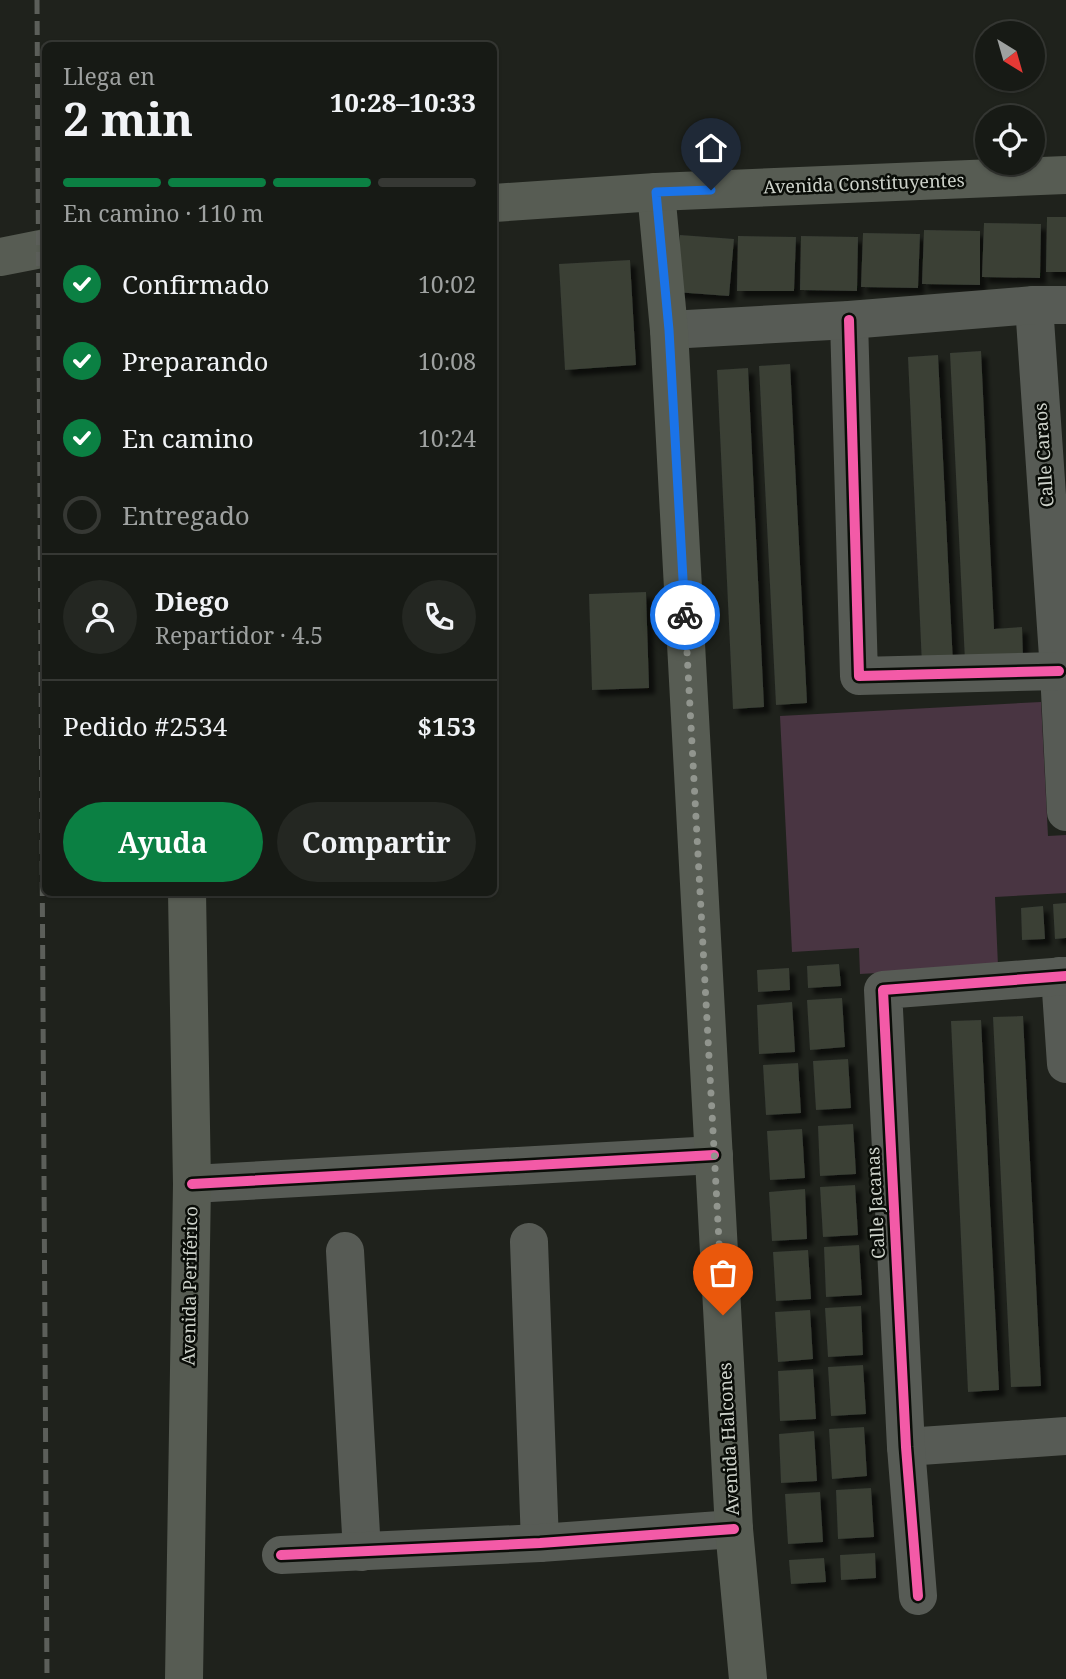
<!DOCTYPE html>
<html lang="es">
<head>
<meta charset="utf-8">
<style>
	body { margin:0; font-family:"Noto Serif",serif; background:#242722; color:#f1f3f6; height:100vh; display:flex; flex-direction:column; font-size:26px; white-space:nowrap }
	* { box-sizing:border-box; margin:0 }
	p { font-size:23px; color:#9ea1a0 }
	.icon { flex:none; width:38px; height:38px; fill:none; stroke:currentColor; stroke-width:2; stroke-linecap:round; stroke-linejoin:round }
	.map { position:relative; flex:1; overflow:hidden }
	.panel { position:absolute; left:42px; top:42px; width:455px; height:854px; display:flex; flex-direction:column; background:#171a15; border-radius:10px; box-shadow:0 2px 5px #0004,0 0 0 2px #363834 }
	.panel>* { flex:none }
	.needle { width:46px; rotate:143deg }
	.buttons { position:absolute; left:975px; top:21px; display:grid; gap:14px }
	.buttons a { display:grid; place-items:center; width:70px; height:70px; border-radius:50%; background:#171a15; box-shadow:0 2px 5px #0004,0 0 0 2px #363834; font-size:35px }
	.pin { position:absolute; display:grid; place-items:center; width:60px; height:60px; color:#fff; margin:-72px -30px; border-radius:50% 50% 50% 0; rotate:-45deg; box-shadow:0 0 7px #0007 }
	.pin .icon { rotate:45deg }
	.courier { position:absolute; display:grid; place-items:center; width:70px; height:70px; margin:-35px; border:5px solid #1a73e8; border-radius:50%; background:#fff; color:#222; box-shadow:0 2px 9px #0007 }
	.summary em { font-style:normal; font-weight:700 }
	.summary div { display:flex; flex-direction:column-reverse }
	.summary { display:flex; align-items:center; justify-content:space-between; height:119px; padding:0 21px }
	h1 { font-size:46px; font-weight:700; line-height:52px }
	.bar { display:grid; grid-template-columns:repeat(4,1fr); gap:10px 7px; align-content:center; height:84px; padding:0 21px }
	.bar i { height:9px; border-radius:5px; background:#363834 }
	.bar .on { background:#0b8043 }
	.bar p { grid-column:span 4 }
	.line { display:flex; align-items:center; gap:18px; padding:0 21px; border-top:2px solid #363834 }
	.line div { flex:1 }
	.round { display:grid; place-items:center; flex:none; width:74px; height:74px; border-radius:37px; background:#242722 }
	ol { padding:0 21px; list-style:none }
	li { display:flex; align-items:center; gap:21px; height:77px }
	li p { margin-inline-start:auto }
	li .icon { padding:7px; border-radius:50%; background:#0b8043; color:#fff; stroke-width:4 }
	li:last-child { color:#9ea1a0 }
	li i { width:38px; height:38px; border:4px solid #363834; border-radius:50% }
	.button { display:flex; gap:14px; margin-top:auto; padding:14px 21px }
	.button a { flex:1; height:80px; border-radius:42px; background:#0b8043; color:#fff; font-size:28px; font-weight:700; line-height:80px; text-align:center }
	.button a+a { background:#242722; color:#f1f3f6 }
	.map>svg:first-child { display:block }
	.green { fill:#493542 }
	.building { fill:#3a3f36; filter:url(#shadow) }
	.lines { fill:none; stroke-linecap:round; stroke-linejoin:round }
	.minor { stroke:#575b55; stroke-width:38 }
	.major { stroke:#575c53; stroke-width:38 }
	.rail { stroke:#5c5f5a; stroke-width:5; stroke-dasharray:14 7; stroke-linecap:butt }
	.cycleway-casing { stroke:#0a0d08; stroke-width:15 }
	.cycleway { stroke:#f35aa7; stroke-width:10 }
	.done { stroke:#91958e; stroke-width:7; stroke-dasharray:0 12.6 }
	.route { stroke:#1a73e8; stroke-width:9 }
	.labels { text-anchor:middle; stroke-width:5; stroke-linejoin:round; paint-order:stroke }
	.street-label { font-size:18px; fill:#ced3cb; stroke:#0a0d08 }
</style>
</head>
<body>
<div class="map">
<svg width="1066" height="1679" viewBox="0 0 1066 1679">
	<defs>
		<filter id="shadow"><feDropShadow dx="6" dy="6" stdDeviation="2" flood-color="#0009"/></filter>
	</defs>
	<rect width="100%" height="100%" fill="#1f221c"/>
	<path class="green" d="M1041,702L1048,836L1066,835V893L995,897L998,966L860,974L859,948L792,952L780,716Z"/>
	<g class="building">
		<path d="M1047,217H1066V272H1046Z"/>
		<path d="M984,223L1041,224L1040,278L982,277Z"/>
		<path d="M924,230L980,231V285L922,284Z"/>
		<path d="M863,233L920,234L918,288L861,287Z"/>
		<path d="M680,235L734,239L729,296L675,292Z"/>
		<path d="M738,236L796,237L794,291H737Z"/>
		<path d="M801,236L858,237L857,291L800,290Z"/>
		<path d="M630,260L636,365L565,370L559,264Z"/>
		<path d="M981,351L994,629L1022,627L1023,658L965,661L950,353Z"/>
		<path d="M938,355L953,664L922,665L908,357Z"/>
		<path d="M790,364L807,703L776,705L759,366Z"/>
		<path d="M748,368L764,707L733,709L717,370Z"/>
		<path d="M646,592L649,688L592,690L589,594Z"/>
		<path d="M1066,903V938L1055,939L1053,904Z"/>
		<path d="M1043,906L1045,939L1022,940L1021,908Z"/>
		<path d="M839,964L841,986L808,988L807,966Z"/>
		<path d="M789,968L790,990L758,992L757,970Z"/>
		<path d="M842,998L845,1047L810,1050L807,1000Z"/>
		<path d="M792,1002L795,1052L759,1054L757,1005Z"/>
		<path d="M1023,1016L1041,1386L1011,1387L993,1017Z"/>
		<path d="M981,1020L999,1390L968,1392L951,1021Z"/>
		<path d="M848,1059L851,1108L816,1110L813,1061Z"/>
		<path d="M798,1063L801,1113L766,1115L763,1065Z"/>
		<path d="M853,1124L856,1174L820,1176L818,1126Z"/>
		<path d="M802,1129L805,1178L770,1180L767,1131Z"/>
		<path d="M855,1185L858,1235L823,1237L820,1187Z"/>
		<path d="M805,1189L807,1239L772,1241L769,1192Z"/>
		<path d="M859,1245L862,1295L826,1297L824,1247Z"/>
		<path d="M808,1250L811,1299L776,1301L773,1252Z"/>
		<path d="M861,1306L863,1355L828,1357L825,1308Z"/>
		<path d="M810,1310L813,1359L778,1362L775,1312Z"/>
		<path d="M863,1365L866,1414L831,1416L828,1367Z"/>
		<path d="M813,1369L816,1419L780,1421L778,1371Z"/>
		<path d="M864,1427L867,1476L832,1479L829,1429Z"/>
		<path d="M814,1431L817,1481L781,1483L779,1434Z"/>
		<path d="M871,1488L874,1537L838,1539L836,1490Z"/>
		<path d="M820,1492L823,1542L788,1544L785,1494Z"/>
		<path d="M875,1553L876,1578L841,1580L840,1555Z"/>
		<path d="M824,1558L826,1582L791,1584L789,1560Z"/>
	</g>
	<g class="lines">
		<g class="minor">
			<path d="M1034,305L1059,671L1066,812"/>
			<path d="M849,320L859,676L1059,671"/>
			<path d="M669,330L849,320L1034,305H1066"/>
			<path d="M1060,976L1066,1064"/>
			<path d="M192,1184L714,1155"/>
			<path d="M529,1242L540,1543"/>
			<path d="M345,1251L362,1552"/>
			<path d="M906,1447L1066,1436"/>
			<path d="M281,1555L540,1543L734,1529"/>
			<path d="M918,1596L906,1447L883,990L1066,976"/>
		</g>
		<g class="major">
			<path d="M656,192L669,330L734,1529L748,1679"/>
			<path d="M494,203L656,192L1066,175"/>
			<path d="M0,257L46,248"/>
			<path d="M184,1679L192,1184L187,892"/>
		</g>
		<path class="rail" d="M37,0L47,1679"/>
		<g class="cycleway-casing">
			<g id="cycleway">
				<path d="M849,320L859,676L1059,671"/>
				<path d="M192,1184L714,1155"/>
				<path d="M281,1555L540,1543L734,1529"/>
				<path d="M918,1596L906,1447L883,990L1066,976"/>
			</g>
		</g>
		<use href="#cycleway" class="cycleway"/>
	</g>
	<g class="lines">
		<path class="done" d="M685,615L723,1315"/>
		<path class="route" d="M685,615L669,330L656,192L711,190"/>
	</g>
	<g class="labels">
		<g class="street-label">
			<text transform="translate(864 184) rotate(-2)" y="6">Avenida Constituyentes</text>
			<text transform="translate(1044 455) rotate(-94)" y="6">Calle Caraos</text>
			<text transform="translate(876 1203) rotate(-93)" y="6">Calle Jacanas</text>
			<text transform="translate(190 1286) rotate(-89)" y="6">Avenida Periférico</text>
			<text transform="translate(729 1439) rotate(-93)" y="6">Avenida Halcones</text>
		</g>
	</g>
</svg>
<div class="buttons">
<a><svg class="needle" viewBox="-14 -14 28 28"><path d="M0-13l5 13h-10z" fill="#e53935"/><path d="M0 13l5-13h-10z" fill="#9ea1a0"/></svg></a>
<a><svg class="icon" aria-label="locate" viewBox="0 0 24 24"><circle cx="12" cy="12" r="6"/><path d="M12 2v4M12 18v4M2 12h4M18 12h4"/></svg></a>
</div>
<div class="pin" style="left:723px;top:1315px;background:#ea580c"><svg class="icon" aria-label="bag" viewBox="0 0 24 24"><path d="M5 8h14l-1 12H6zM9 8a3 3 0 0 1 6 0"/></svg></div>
<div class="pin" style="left:711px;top:190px;background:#1f2937"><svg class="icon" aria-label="home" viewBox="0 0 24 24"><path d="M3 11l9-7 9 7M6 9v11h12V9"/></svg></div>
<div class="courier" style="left:685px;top:615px"><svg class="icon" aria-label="bike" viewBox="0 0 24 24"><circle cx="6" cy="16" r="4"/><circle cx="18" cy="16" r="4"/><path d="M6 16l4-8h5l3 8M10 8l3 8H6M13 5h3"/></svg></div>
<section class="panel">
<div class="summary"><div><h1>2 min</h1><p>Llega en</p></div><em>10:28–10:33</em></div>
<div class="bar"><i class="on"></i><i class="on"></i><i class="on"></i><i></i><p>En camino · 110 m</p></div>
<ol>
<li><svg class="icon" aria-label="check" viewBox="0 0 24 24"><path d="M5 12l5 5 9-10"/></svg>Confirmado<p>10:02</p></li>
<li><svg class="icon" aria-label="check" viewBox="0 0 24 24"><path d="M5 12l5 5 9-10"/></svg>Preparando<p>10:08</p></li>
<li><svg class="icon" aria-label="check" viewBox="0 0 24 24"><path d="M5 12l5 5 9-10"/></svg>En camino<p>10:24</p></li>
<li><i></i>Entregado</li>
</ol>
<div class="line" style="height:126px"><a class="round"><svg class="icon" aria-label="person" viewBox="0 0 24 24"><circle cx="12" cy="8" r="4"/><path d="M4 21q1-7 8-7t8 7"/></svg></a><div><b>Diego</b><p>Repartidor · 4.5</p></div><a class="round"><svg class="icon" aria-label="phone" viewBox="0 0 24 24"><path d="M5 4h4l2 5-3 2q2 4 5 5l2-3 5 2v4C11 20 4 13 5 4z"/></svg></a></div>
<div class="line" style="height:91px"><div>Pedido #2534</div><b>$153</b></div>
<div class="button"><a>Ayuda</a><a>Compartir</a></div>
</section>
</div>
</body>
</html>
